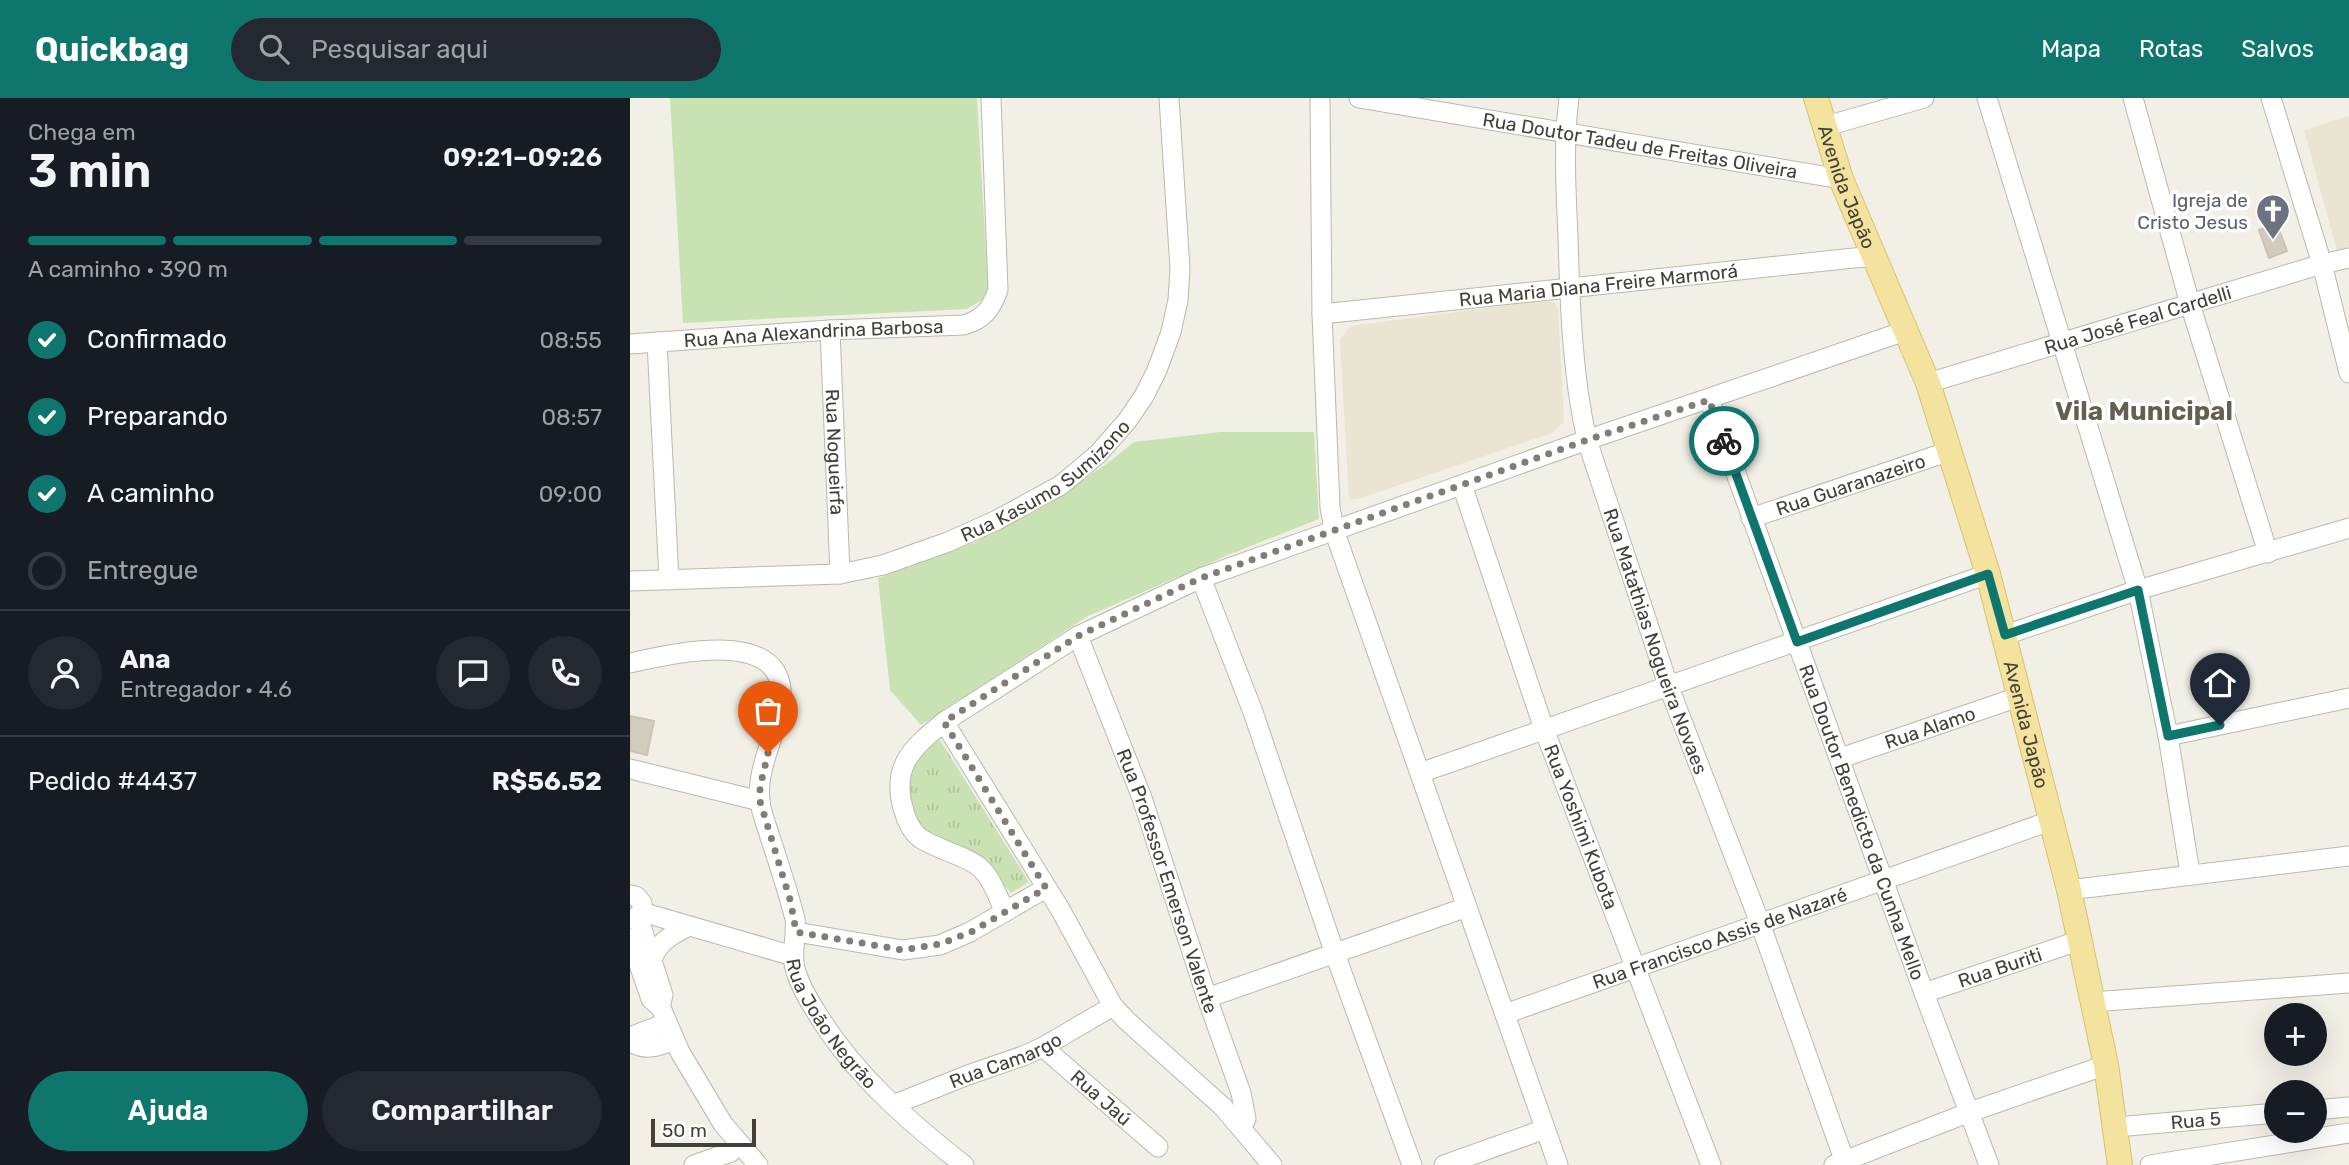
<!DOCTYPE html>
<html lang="pt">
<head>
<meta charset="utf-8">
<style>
	body { margin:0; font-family:Rubik,sans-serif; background:#242831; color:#f1f3f6; height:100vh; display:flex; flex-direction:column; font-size:26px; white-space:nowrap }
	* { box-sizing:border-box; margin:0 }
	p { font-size:23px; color:#9ea1a6 }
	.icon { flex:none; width:38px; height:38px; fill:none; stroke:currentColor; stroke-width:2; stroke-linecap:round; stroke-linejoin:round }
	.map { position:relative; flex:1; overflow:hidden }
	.details { display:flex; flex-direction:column; background:#171b24; width:630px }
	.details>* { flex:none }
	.tools { position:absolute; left:1634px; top:905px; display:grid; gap:14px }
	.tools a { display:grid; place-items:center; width:63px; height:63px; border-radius:50%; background:#171b24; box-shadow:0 7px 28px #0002; font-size:35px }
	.scale { position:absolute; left:21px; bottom:18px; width:105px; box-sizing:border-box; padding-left:7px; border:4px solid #444037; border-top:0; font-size:19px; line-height:24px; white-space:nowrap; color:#444037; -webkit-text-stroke:5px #fff; paint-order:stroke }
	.pin { position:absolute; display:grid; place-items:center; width:60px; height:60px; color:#fff; margin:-72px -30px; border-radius:50% 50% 50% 0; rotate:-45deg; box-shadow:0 0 7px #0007 }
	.pin .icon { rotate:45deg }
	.courier { position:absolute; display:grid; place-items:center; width:70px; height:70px; margin:-35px; border:5px solid #0f766e; border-radius:50%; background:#fff; color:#222; box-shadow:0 2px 9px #0007 }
	.headline em { font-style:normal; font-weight:600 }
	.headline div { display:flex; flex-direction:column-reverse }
	.headline { display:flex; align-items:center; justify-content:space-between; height:119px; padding:0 28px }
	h1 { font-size:46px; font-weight:600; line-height:52px }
	.bar { display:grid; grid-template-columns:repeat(4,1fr); gap:10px 7px; align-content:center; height:84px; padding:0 28px }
	.bar i { height:9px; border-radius:5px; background:#363941 }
	.bar .active { background:#0f766e }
	.bar p { grid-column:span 4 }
	.line { display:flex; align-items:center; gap:18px; padding:0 28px; border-top:2px solid #363941 }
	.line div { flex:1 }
	.round { display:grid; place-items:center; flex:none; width:74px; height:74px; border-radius:37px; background:#242831 }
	ol { padding:0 28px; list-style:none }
	li { display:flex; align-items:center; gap:21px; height:77px }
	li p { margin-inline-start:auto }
	li .icon { padding:7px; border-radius:50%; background:#0f766e; color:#fff; stroke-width:4 }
	li:last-child { color:#9ea1a6 }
	li i { width:38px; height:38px; border:4px solid #363941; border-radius:50% }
	.action { display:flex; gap:14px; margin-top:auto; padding:14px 28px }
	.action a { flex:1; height:80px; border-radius:42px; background:#0f766e; color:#fff; font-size:28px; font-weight:600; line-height:80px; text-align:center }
	.action a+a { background:#242831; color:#f1f3f6 }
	header { display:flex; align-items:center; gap:42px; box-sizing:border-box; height:98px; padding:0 35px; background:#0f766e; color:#fff }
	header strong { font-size:33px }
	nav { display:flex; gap:38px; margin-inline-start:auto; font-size:24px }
	.search { width:490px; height:63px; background:#242831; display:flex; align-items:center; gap:18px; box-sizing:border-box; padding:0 24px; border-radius:38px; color:#9ea1a6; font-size:26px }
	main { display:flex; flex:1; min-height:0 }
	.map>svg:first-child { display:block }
	.education { fill:#e9e5d2 }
	.green { fill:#c9e2b4 }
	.park { fill:url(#park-tufts) }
	.building { fill:#d2ccbe; stroke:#ccc4b2; stroke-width:2 }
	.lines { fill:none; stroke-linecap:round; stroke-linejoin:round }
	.minor-casing { stroke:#bcb8ab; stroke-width:21 }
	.major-casing { stroke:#d7c270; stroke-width:26 }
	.minor { stroke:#fff; stroke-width:19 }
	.major { stroke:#f4e39e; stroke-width:24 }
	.done { stroke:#817d75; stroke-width:7; stroke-dasharray:0 12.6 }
	.route { stroke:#0f766e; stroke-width:9 }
	.labels { text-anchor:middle; stroke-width:7; stroke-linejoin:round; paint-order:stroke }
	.street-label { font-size:19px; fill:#444037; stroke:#fff }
	.worship-label { font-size:19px; fill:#5b616d; stroke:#fff; text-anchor:end }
	.district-label { font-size:26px; font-weight:bold; fill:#665f4f; stroke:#fff }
</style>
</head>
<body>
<header>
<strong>Quickbag</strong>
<div class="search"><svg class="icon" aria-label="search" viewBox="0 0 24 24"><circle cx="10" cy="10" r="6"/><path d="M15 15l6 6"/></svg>Pesquisar aqui</div>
<nav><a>Mapa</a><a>Rotas</a><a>Salvos</a></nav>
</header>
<main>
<section class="details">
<div class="headline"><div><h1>3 min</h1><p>Chega em</p></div><em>09:21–09:26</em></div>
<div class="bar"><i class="active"></i><i class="active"></i><i class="active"></i><i></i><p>A caminho · 390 m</p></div>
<ol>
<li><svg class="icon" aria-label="check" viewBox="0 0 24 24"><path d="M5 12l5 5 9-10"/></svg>Confirmado<p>08:55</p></li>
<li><svg class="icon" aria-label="check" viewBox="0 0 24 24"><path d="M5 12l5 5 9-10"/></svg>Preparando<p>08:57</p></li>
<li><svg class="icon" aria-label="check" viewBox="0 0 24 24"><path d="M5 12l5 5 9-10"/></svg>A caminho<p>09:00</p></li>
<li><i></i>Entregue</li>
</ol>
<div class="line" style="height:126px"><a class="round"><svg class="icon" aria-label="person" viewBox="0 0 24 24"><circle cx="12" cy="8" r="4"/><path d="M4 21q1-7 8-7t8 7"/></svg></a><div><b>Ana</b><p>Entregador · 4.6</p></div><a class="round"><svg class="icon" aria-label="chat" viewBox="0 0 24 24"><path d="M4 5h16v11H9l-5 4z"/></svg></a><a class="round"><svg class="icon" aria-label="phone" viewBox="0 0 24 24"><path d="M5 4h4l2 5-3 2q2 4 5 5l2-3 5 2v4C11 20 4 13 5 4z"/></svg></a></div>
<div class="line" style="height:91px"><div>Pedido #4437</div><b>R$56.52</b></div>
<div class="action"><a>Ajuda</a><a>Compartilhar</a></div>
</section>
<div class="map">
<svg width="1719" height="1067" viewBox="0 0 1719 1067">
	<defs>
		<pattern id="park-tufts" width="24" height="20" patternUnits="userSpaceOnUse" patternTransform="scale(1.75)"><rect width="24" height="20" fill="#c9e2b4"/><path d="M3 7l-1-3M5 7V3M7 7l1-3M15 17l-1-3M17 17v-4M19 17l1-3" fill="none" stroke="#aec39b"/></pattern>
	</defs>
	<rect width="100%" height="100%" fill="#f2efe7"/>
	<g class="education">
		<path d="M1719,18V150L1707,153L1674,32Z"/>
		<path d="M910,203L924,204L928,211L934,324L922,335L731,400L719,402L710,241L721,228Z"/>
	</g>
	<g class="green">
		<path d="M40,0H347L358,190L355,200L337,211L53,225Z"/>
		<path d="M590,334H684L689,421L598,457L458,518L291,627L260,592L248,480L343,445L390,421L419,406L483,361L504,344Z"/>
	</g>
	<path class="park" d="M310,642L399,784L381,795L354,763L327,752L285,725L275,669L279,663Z"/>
	<g class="building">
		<path d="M1647,126L1657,153L1639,160L1629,132Z"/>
		<path d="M0,618L24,623L17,657L0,653Z"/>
	</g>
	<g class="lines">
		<g class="minor-casing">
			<g id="minor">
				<path d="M690,0L692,216L700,409L704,432L928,1067"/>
				<path id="s1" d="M729,0L1211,81"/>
				<path id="s2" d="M939,0C933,46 936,93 938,139C940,207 942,276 957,342L1038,587L1130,825L1216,1067"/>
				<path d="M1357,0L1508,492L1538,638L1560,775"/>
				<path d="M1503,0L1560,206L1638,455"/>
				<path d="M1641,0L1692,166L1719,275"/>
				<path d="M1193,29L1294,0"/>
				<path id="s3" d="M692,216L1243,158"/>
				<path id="s4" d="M200,232L210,476"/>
				<path d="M27,244L39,482"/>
				<path id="s5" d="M0,246L200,232L334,227C354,221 361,211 368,192L361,0"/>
				<path id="s6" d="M1298,285L1692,166L1719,160"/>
				<path id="s7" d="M1079,301L1294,895L1359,1067"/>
				<path id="s8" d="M832,387L914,631L1081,1067"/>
				<path id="s9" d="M1121,420L1320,353"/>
				<path d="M571,480L623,614L705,856L782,1067"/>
				<path id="s10" d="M0,483L210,476L253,467L318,444L367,422L431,387L468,356L497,323L514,298L527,272L541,234L548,202L550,171L539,0"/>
				<path d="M1375,537L1508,492L1719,430"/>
				<path id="s11" d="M448,538L512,700L577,900L611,995L616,1021L611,1030"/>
				<path id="s12" d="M0,565C50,554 169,526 149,615C143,642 126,675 130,703C131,715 137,728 140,739C149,766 158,793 165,821C167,839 160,857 166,874C171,890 179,903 188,917C225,977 279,1024 334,1067"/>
				<path d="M314,624L430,811L483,908L497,923L593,1009L642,1067"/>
				<path d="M1538,638L1719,600"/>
				<path id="s13" d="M1211,660L1391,598"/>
				<path d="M0,671L130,703"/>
				<path d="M790,675L1358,476"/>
				<path d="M1439,792L1719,758"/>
				<path d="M0,797L6,798L12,805V814L4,821"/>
				<path d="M12,814L163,858"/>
				<path d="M375,814C368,799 361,778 348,768C334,757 308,752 290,740C282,734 276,722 274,713C260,669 282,650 314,624L448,538L571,480L957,342L1275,233"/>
				<path d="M8,819L33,897L31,905"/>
				<path d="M166,834L273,852L310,847L340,834L416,790"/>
				<path d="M0,840L21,901L31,910L50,954L93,1026L128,1067"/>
				<path d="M22,861C29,844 41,837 57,829"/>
				<path id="s14" d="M1294,895L1448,843"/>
				<path d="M577,900L837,809"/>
				<path d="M1462,904L1719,885"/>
				<path id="s15" d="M875,916L1423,722"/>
				<path d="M0,939L36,925"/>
				<path d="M0,943C14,954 30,948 44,942"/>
				<path id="s16" d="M413,949L528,1049"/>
				<path id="s17" d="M263,1007L338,977L393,958L413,949L483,908"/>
				<path d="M1685,1012L1719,1009"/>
				<path id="s18" d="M1486,1029L1647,1015"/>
				<path d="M64,1067L101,1054"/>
				<path d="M814,1067L915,1031"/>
				<path d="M1204,1067L1340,1014L1476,967"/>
				<path d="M1520,1067L1719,1035"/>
			</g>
		</g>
		<g class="major-casing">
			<g id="major">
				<path id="s19" d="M1186,0L1211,81L1298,285L1358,476L1439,792L1476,967L1490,1067"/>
			</g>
		</g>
		<use href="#minor" class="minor"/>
		<use href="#major" class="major"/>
	</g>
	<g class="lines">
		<path class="done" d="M138,655L130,689V703L161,805L166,834L273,852L310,846L341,834L416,790L314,624L448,538L571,480L957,342L1079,302L1094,343"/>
		<path class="route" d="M1094,343L1167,544L1358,476L1375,537L1508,492L1538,638L1590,627"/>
	</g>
	<defs>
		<g id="church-pin" transform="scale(1.75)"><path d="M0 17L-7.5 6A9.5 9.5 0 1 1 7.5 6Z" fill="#6b7280" stroke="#fff"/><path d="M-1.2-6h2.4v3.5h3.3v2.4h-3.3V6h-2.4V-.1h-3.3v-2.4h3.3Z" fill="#fff"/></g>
	</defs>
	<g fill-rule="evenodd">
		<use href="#church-pin" x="1643" y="113"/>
	</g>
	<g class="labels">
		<g class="street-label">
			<text dy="7" stroke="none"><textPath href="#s1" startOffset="285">Rua Doutor Tadeu de Freitas Oliveira</textPath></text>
			<text dy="7" stroke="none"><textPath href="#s19" startOffset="94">Avenida Japão</textPath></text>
			<text dy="7" stroke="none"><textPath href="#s3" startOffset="278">Rua Maria Diana Freire Marmorá</textPath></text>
			<text dy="7" stroke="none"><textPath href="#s6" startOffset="219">Rua José Feal Cardelli</textPath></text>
			<text dy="7" stroke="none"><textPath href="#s5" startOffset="184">Rua Ana Alexandrina Barbosa</textPath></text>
			<text dy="7" stroke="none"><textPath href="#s4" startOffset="122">Rua Nogueirfa</textPath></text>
			<text dy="7" stroke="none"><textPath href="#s10" startOffset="439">Rua Kasumo Sumizono</textPath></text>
			<text dy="7" stroke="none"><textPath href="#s9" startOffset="105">Rua Guaranazeiro</textPath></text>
			<text dy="7" stroke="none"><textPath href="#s2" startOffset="556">Rua Matathias Nogueira Novaes</textPath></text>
			<text dy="7" stroke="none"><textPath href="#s19" startOffset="662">Avenida Japão</textPath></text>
			<text dy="7" stroke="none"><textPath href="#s13" startOffset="94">Rua Alamo</textPath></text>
			<text dy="7" stroke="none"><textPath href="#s7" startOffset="450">Rua Doutor Benedicto da Cunha Mello</textPath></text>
			<text dy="7" stroke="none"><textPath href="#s8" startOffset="362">Rua Yoshimi Kubota</textPath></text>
			<text dy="7" stroke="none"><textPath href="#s11" startOffset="261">Rua Professor Emerson Valente</textPath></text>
			<text dy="7" stroke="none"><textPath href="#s15" startOffset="228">Rua Francisco Assis de Nazaré</textPath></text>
			<text dy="7" stroke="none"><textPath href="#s14" startOffset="80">Rua Buriti</textPath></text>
			<text dy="7" stroke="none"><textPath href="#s12" startOffset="525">Rua João Negrão</textPath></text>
			<text dy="7" stroke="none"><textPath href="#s17" startOffset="121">Rua Camargo</textPath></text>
			<text dy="7" stroke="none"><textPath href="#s16" startOffset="77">Rua Jaú</textPath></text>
			<text dy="7" stroke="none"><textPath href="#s18" startOffset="80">Rua 5</textPath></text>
		</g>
		<g class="worship-label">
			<text x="1618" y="109">Igreja de<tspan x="1618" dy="22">Cristo Jesus</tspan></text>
		</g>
		<g class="district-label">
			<text x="1514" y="322">Vila Municipal</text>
		</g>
	</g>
</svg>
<div class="tools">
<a>+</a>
<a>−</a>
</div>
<div class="scale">50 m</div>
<div class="pin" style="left:138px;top:655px;background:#ea580c"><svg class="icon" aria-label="bag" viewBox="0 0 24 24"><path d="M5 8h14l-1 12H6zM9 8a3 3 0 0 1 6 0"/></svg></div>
<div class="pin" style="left:1590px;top:627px;background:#1f2937"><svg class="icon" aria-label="home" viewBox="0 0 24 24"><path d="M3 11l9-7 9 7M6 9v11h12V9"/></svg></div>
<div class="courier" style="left:1094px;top:343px"><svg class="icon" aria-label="bike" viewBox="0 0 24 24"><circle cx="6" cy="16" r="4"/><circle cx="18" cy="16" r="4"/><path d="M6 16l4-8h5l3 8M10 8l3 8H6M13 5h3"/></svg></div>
</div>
</main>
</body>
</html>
